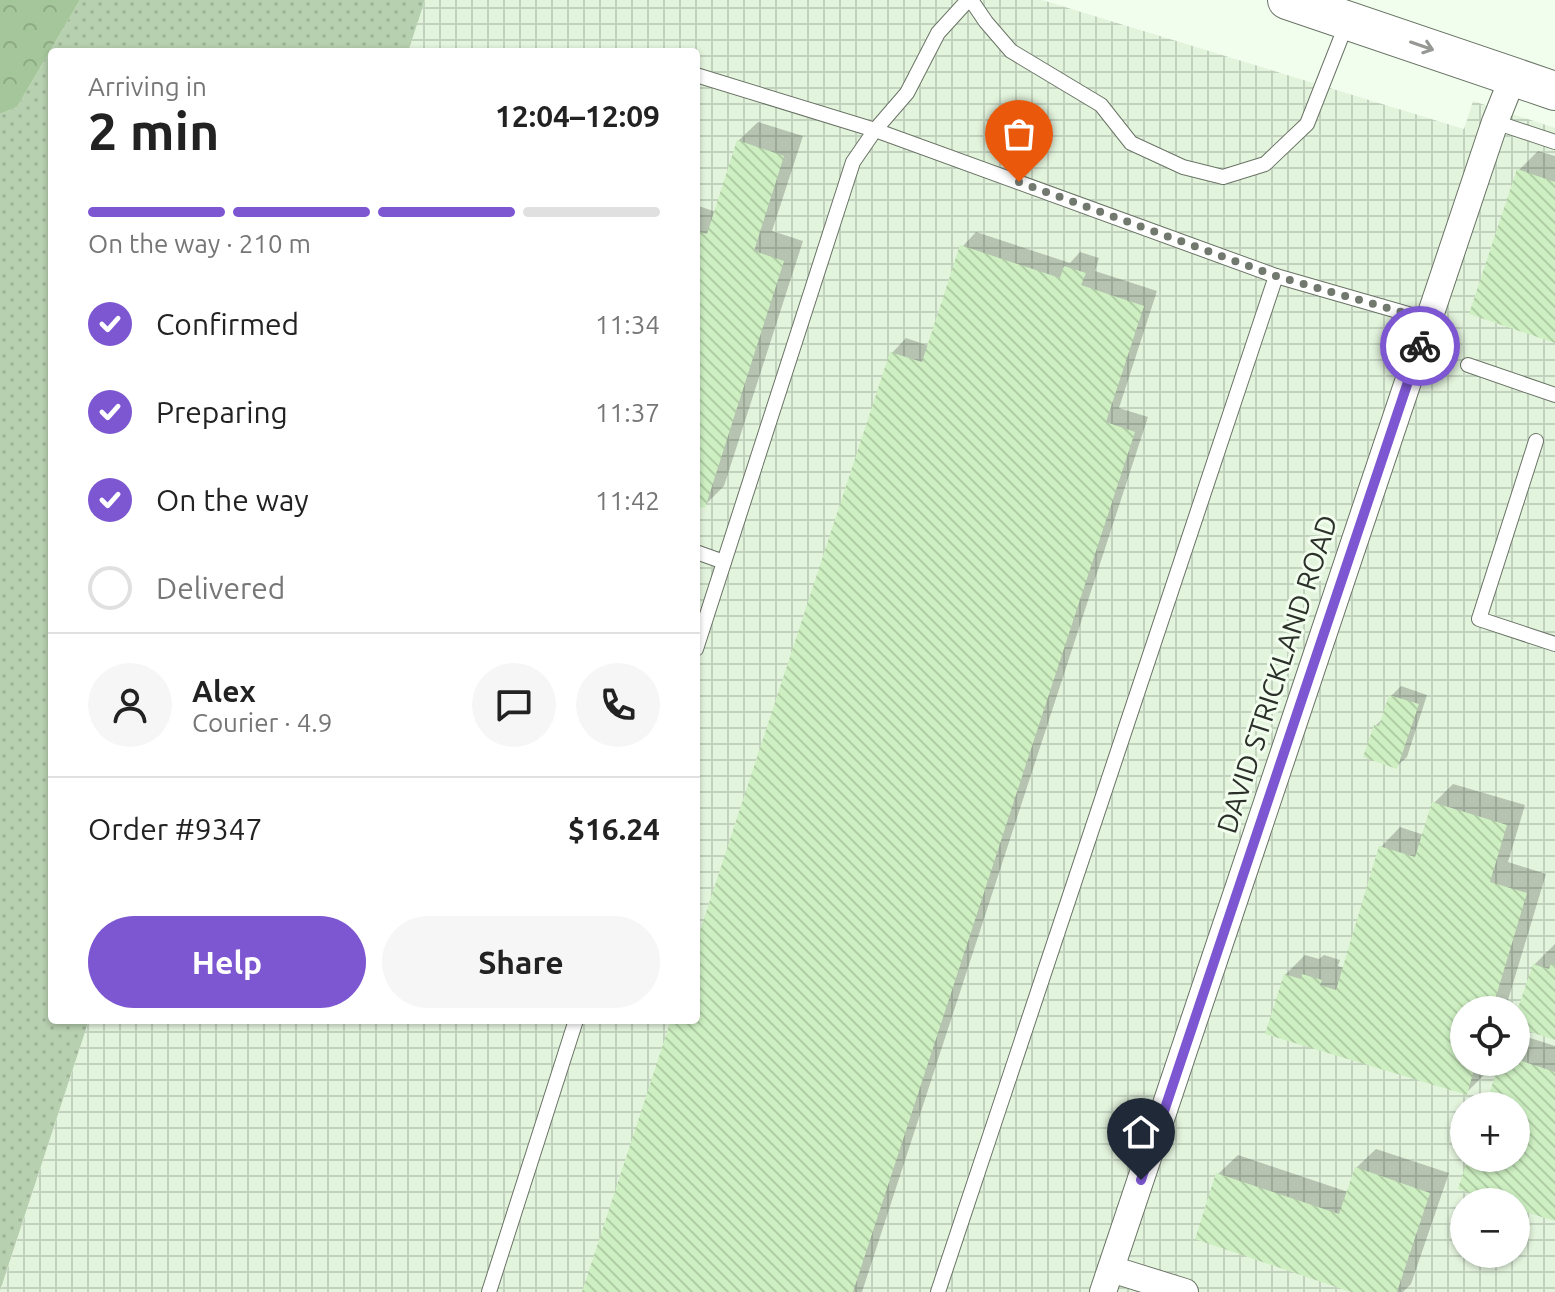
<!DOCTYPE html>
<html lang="en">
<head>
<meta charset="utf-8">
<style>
	body { margin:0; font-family:Ubuntu,sans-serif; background:#f6f6f6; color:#222; height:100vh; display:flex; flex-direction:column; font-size:30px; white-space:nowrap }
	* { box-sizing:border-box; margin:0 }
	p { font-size:26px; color:#767676 }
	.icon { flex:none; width:44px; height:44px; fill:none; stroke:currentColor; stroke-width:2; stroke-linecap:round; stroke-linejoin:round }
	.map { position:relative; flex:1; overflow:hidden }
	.details { position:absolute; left:48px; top:48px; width:652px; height:976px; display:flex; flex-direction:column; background:#fff; border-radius:8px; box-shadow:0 2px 6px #0004 }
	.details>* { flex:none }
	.buttons { position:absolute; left:1450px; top:996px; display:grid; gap:16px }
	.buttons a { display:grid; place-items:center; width:80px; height:80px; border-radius:50%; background:#fff; box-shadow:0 2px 6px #0004; font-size:40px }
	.pin { position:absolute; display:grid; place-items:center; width:68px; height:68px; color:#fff; margin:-82px -34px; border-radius:50% 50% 50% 0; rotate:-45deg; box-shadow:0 0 8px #0007 }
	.pin .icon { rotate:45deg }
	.courier { position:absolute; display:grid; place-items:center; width:80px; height:80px; margin:-40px; border:6px solid #7d57d1; border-radius:50%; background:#fff; color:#222; box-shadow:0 2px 10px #0007 }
	.overview em { font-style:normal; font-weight:600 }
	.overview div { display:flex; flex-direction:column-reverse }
	.overview { display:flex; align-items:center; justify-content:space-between; height:136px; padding:0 40px }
	h1 { font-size:52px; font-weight:600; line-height:60px }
	.bar { display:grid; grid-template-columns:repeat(4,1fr); gap:12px 8px; align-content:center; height:96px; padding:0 40px }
	.bar i { height:10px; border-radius:6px; background:#e0e0e0 }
	.bar .selected { background:#7d57d1 }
	.bar p { grid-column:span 4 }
	.line { display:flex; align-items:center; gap:20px; padding:0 40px; border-top:2px solid #e0e0e0 }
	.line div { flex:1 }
	.round { display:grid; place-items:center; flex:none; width:84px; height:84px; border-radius:42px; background:#f6f6f6 }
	ol { padding:0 40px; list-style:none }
	li { display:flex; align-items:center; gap:24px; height:88px }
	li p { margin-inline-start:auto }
	li .icon { padding:8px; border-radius:50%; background:#7d57d1; color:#fff; stroke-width:4 }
	li:last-child { color:#767676 }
	li i { width:44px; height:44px; border:4px solid #e0e0e0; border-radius:50% }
	.cta { display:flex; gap:16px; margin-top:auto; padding:16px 40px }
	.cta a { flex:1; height:92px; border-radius:48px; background:#7d57d1; color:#fff; font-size:32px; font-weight:600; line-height:92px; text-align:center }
	.cta a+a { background:#f6f6f6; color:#222 }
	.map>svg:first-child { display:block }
	.industrial { fill:url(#industrial-grid); fill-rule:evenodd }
	.grass { fill:url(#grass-dots) }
	.forest { fill:url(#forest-crowns) }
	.shadow { fill:#0003 }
	.building { fill:url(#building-back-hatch) }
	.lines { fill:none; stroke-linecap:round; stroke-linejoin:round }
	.service-casing { stroke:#697365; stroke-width:16 }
	.minor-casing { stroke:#697365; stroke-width:28 }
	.secondary-casing { stroke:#697365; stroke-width:40 }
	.service { stroke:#fff; stroke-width:14 }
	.minor { stroke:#fff; stroke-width:26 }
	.secondary { stroke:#fff; stroke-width:38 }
	.oneway { stroke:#969894 }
	.done { stroke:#71786e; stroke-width:8; stroke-dasharray:0 14.4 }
	.route { stroke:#7d57d1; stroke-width:10 }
	.labels { text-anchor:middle; stroke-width:6; stroke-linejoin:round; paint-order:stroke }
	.street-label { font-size:28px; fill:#2c302a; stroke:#f1fded }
</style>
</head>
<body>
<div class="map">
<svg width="1555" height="1292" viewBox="0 0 1555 1292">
	<defs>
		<pattern id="industrial-grid" width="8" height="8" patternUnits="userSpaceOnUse" patternTransform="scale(2)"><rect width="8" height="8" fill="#e3f4dd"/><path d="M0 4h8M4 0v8" fill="none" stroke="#c3d2be"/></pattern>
		<pattern id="grass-dots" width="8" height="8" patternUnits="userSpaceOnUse" patternTransform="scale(2)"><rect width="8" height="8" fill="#b7d0af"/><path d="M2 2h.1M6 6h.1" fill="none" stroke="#9eb397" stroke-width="1.8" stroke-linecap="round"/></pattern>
		<pattern id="forest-crowns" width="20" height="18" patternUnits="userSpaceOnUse" patternTransform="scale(2)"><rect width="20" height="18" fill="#a5c69a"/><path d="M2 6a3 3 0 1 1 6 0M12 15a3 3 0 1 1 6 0" fill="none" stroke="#8eaa85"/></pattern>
		<pattern id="building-back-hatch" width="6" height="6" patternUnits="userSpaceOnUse" patternTransform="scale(2)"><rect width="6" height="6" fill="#cdefc1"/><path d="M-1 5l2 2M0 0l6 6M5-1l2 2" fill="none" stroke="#b0cda6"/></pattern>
	</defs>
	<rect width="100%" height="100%" fill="#f1fded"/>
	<path class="industrial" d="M425,0H1042L1464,129L1473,101L1555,128V1292H0L89,1020H696V52H408ZM1464,1010H1516V1062H1464ZM1464,1106H1516V1158H1464ZM1464,1202H1516V1254H1464Z"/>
	<path class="grass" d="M80,0H425L408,52H52V1020H89L0,1291V114L17,107Z"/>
	<path class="forest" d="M0,0H80L17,107L0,114Z"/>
	<g class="shadow">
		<path d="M758,122L803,136L772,231L803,241L724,486L704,506L696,503V205L716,212L738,141Z"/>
		<path d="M1538,151L1555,156V341L1519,170Z"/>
		<path d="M976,232L1070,263L1080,252L1099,258L1095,271L1157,291L1119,408L1148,417L862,1292H584L673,1020H696V950L892,353L906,338L929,346L962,247Z"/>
		<path d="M1401,686L1427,695L1407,757L1397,766L1375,726L1384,718L1391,696Z"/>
		<path d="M1453,784L1525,805L1508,862L1546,874L1505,1010H1464V1062H1489L1486,1073L1466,1093L1285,975L1305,955L1319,959L1324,955L1340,960L1338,966L1344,968L1381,847L1400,827L1424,835L1434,803Z"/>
		<path d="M1555,944V1038L1516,1025L1534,965Z"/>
		<path d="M1524,1036L1555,1046V1219L1516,1206V1202H1503L1470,1158H1516V1106H1487L1502,1062H1516V1044Z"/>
		<path d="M1376,1149L1449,1173L1411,1284L1403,1292H1357L1218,1174L1238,1155L1348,1192L1356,1168Z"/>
	</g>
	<g class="building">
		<path d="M737,140L784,156L754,251L784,261L705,508L696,506V231L707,234Z"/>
		<path d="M1517,169L1555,182V343L1469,314Z"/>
		<path d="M960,245L1060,278L1064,266L1086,273L1081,285L1144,306L1106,422L1135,432L853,1292H582L671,1020H696V943L890,352L922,362Z"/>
		<path d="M1389,695L1419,704L1397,769L1363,757L1374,725L1379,726Z"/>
		<path d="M1432,802L1507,825L1490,882L1527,893L1492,1010H1464V1062H1476L1467,1095L1265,1034L1284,974L1301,979L1302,974L1322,980L1320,985L1336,990L1379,846L1415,857Z"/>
		<path d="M1533,964L1549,969L1551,964L1555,965V1040L1516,1027V1014Z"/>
		<path d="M1516,1059L1555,1072V1221L1516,1209V1202H1496L1458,1189L1468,1158H1516V1106H1485L1500,1062H1516Z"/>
		<path d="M1355,1167L1430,1193L1397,1292H1351L1195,1239L1216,1173L1339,1214Z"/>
	</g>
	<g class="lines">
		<g class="service-casing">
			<g id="service">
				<path d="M971,0L986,22L1011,51L1101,105L1131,143L1183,167L1223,177L1265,164L1307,124L1348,20"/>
				<path d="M696,75L875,130L907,93L938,33L968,0"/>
				<path d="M1495,122L1555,142"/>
				<path d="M1468,365L1555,395"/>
				<path d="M1536,441L1479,619L1555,644"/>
				<path d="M696,552L724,562"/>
				<path d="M696,649L853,162L875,130L1276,276L1429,320"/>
				<path d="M489,1292L576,1020"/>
				<path d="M938,1292L1276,276"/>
			</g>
		</g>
		<g class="minor-casing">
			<g id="minor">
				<path d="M1111,1269L1185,1292"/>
				<path d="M1103,1292L1495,122L1513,77"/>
			</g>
		</g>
		<g class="secondary-casing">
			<path id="secondary" d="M1287,0L1555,91"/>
		</g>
		<use href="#service" class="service"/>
		<use href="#minor" class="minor"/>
		<use href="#secondary" class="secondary"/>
	</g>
	<defs><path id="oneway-shaft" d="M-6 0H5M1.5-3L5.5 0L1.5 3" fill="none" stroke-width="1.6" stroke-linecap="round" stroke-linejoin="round" transform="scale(2)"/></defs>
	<use class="oneway" href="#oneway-shaft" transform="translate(1422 46) rotate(19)"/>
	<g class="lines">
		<path class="done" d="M1019,182L1276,276L1429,320L1420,346"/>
		<path class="route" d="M1141,1180L1420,346"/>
	</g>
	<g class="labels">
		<g class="street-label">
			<text transform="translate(1277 674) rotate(-72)" y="10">DAVID STRICKLAND ROAD</text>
		</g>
	</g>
</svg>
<div class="buttons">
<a><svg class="icon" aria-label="locate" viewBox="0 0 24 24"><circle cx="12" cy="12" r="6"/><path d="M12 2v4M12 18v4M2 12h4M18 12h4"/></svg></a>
<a>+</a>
<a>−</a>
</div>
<div class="pin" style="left:1019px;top:182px;background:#ea580c"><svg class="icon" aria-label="bag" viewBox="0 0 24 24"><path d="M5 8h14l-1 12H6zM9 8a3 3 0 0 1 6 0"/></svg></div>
<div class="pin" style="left:1141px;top:1180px;background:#1f2937"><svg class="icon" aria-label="home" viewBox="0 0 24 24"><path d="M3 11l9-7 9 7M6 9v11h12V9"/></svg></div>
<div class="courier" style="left:1420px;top:346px"><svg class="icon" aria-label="bike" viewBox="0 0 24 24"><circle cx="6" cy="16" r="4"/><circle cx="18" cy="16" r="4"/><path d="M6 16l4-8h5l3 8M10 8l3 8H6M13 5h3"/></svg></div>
<section class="details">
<div class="overview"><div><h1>2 min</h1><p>Arriving in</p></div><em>12:04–12:09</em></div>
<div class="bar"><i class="selected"></i><i class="selected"></i><i class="selected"></i><i></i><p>On the way · 210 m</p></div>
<ol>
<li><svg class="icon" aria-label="check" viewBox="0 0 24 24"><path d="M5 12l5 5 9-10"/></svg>Confirmed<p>11:34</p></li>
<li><svg class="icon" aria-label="check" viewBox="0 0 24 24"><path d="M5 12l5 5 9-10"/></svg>Preparing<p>11:37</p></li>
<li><svg class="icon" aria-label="check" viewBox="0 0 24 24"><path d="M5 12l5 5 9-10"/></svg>On the way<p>11:42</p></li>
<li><i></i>Delivered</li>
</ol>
<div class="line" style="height:144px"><a class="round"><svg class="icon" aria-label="person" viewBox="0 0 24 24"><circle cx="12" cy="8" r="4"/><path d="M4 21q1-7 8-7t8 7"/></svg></a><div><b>Alex</b><p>Courier · 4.9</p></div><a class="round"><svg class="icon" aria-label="chat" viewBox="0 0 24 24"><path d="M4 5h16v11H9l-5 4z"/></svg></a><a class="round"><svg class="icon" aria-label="phone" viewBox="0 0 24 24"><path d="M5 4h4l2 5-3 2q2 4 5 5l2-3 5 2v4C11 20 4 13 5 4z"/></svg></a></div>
<div class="line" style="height:104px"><div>Order #9347</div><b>$16.24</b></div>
<div class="cta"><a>Help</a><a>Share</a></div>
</section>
</div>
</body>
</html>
